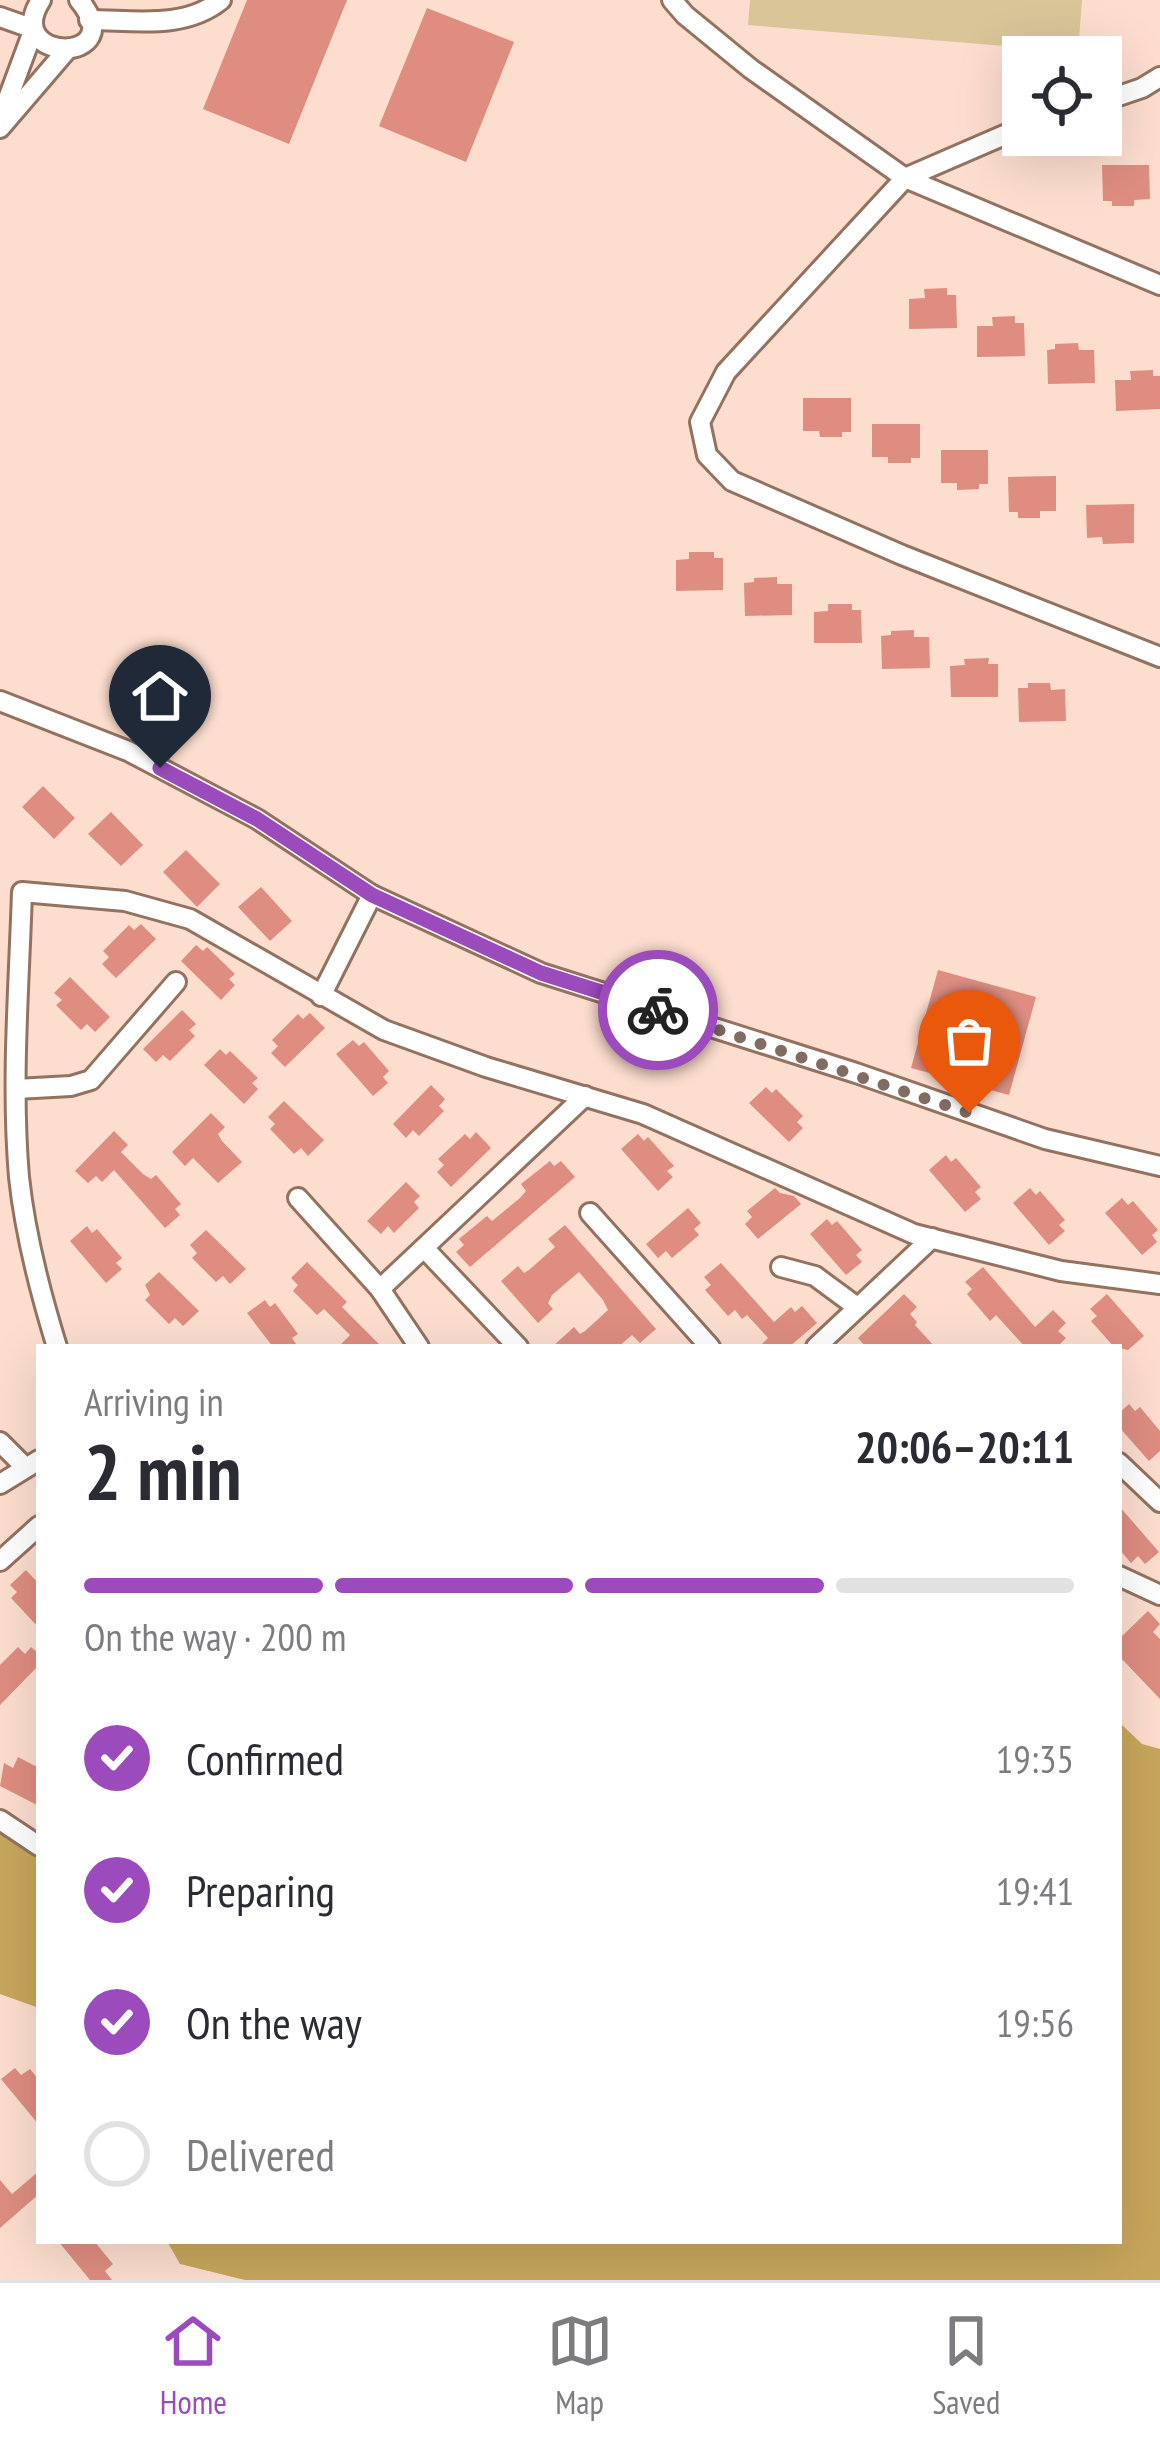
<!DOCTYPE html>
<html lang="en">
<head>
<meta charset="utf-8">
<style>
	body { margin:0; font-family:"PT Sans Narrow",sans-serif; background:#f2f2f3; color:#2b2b33; height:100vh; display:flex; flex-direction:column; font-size:45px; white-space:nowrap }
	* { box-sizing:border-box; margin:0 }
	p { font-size:39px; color:#7c7c81 }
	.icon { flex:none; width:66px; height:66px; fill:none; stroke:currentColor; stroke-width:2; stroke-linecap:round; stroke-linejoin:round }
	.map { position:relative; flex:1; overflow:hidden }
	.sheet { position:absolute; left:36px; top:1344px; width:1086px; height:900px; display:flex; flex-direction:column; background:#fff; border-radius:0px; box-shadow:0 12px 48px #0002 }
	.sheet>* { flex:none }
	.tools { position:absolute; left:1002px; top:36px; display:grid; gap:24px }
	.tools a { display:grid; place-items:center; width:120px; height:120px; border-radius:0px; background:#fff; box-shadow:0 12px 48px #0002; font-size:60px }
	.pin { position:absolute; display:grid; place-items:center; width:102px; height:102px; color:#fff; margin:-123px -51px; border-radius:50% 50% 50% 0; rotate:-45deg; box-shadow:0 0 12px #0007 }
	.pin .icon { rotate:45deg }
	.courier { position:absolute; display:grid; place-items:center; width:120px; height:120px; margin:-60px; border:9px solid #9b4bbb; border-radius:50%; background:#fff; color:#222; box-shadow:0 3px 15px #0007 }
	.overview em { font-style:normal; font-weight:700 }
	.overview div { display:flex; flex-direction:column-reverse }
	.overview { display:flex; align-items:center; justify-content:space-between; height:204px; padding:0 48px }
	h1 { font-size:78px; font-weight:700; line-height:90px }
	.bar { display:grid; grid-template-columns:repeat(4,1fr); gap:18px 12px; align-content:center; height:144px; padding:0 48px }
	.bar i { height:15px; border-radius:9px; background:#e1e1e2 }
	.bar .selected { background:#9b4bbb }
	.bar p { grid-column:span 4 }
	ol { padding:0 48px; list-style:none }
	li { display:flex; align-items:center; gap:36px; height:132px }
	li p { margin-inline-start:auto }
	li .icon { padding:12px; border-radius:50%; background:#9b4bbb; color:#fff; stroke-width:4 }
	li:last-child { color:#7c7c81 }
	li i { width:66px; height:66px; border:6px solid #e1e1e2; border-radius:50% }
	.tabs { display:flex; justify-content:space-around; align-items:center; height:168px; border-top:3px solid #e1e1e2; background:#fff; font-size:33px; color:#7c7c81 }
	.tabs a { display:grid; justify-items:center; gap:6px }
	.tabs .selected { color:#9b4bbb }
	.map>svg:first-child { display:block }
	.green { fill:#dac599 }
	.forest { fill:#c7a65c }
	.building { fill:#de8d80; fill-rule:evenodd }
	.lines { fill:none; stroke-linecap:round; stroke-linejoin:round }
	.minor-casing { stroke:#937260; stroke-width:24 }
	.minor { stroke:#fff; stroke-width:18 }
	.done { stroke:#806c62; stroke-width:12; stroke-dasharray:0 21.6 }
	.route { stroke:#9b4bbb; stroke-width:15 }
</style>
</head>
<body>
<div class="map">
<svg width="1160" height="2280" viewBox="0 0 1160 2280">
	<rect width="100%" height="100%" fill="#fcddce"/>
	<path class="green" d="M750,0H1082L1078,52L748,25Z"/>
	<g class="forest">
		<path d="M1119,1722L1142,1744L1160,1749V2280H245L180,2264L167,2241H1119Z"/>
		<path d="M0,1833L39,1860V2008L0,1994Z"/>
	</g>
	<g class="building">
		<path d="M247,0H347L289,144L203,109Z"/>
		<path d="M427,8L514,42L466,162L379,126Z"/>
		<path d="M1102,165H1149L1150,199L1134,200V206H1112V201H1103Z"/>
		<path d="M947,288V295H956L957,328L909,329V299L925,298L924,289Z"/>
		<path d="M1015,316V323H1024L1025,356L977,357V326H993L992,317Z"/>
		<path d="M1078,343L1079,350H1094L1095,383L1048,384L1047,350L1055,349V344Z"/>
		<path d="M1153,370V376H1160V409L1116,411L1115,380H1131L1130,371Z"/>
		<path d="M803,398H851V432H842V437H820L819,431H803Z"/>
		<path d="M872,424H920V458H911V463H888V457H872Z"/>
		<path d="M941,450H988V484H979V489L957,490V483H941Z"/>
		<path d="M1056,476V511H1040V518H1018V512H1009L1008,477Z"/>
		<path d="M1134,504V543L1103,544L1102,537L1087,538L1086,505Z"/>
		<path d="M689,552H714V558H723V590L676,591V560L689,559Z"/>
		<path d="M777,577V584H792V615L745,616L744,583L754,582V578Z"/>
		<path d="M828,604H852V610H861L862,643H814V612L828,611Z"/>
		<path d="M914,630V637H929L930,668L882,669L881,636L891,635V631Z"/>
		<path d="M989,658L988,664H998V697H951L950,666L965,665L964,659Z"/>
		<path d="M1028,683H1050L1051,690L1065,689L1066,721L1019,722L1018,688H1028Z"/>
		<path d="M43,786L75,818L54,839L22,807Z"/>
		<path d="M111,812L143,845L121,866L88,834Z"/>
		<path d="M186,850L220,884L197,907L163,872Z"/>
		<path d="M261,887L292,921L270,941L238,907Z"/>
		<path d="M141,924L156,939L116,978L102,964L109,957L103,951L129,925L134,930Z"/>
		<path d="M196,945L203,951L207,947L235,974L229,979L235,985L221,1000L181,961Z"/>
		<path d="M938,970L1036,997L1009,1095L979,1087L977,1094L939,1083L941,1076L911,1068ZM960,1011L996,1021L986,1053L951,1044Z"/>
		<path d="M70,977L110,1017L95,1032L87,1024L81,1030L56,1005L62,1000L54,993Z"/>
		<path d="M182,1010L196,1024L189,1030L195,1036L170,1061L163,1055L156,1062L143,1049Z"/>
		<path d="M310,1013L325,1028L285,1067L271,1053L278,1046L272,1040L298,1014L303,1019Z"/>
		<path d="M353,1040L359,1046L364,1042L389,1071L383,1077L388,1083L373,1096L336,1054Z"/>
		<path d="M220,1049L226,1055L230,1051L258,1078L252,1083L258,1089L244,1104L204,1065Z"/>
		<path d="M431,1085L445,1099L439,1106L444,1111L419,1136L413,1130L406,1138L393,1124Z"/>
		<path d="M766,1087L772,1093L776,1089L803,1116L797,1122L803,1128L789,1142L749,1103Z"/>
		<path d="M284,1101L324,1140L308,1156L301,1148L294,1154L270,1129L275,1124L268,1117Z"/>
		<path d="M211,1113L225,1127L218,1134L222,1141L242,1162L218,1183L193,1158L185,1166L172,1152Z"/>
		<path d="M114,1131L128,1145L121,1152L143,1174L151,1179L156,1175L181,1204L175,1209L180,1215L165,1228L114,1170L102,1182L96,1176L88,1183L75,1171Z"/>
		<path d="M476,1132L491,1148L451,1187L437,1172L444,1165L438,1159L465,1134L470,1139Z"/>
		<path d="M638,1134L644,1141L648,1137L674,1166L667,1171L673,1177L658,1191L621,1149Z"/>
		<path d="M946,1155L951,1162L956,1158L981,1187L975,1192L981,1199L965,1212L929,1170Z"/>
		<path d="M550,1161L554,1166L561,1161L575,1177L470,1267L456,1252L464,1245L459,1239L487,1216L492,1221L520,1198L526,1191L521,1184Z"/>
		<path d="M406,1182L420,1196L414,1202L419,1208L394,1233L388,1226L381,1234L367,1221Z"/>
		<path d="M775,1188L780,1193L794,1196L801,1204L758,1239L745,1224L752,1217L747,1211Z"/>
		<path d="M1030,1188L1036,1195L1040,1191L1065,1220L1059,1225L1065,1231L1049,1245L1013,1203Z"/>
		<path d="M1122,1198L1128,1205L1133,1201L1158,1230L1152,1235L1157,1242L1142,1255L1105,1213Z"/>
		<path d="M688,1208L701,1223L694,1229L699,1235L672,1258L666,1251L658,1258L646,1244Z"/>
		<path d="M827,1219L832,1225L837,1221L862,1250L856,1255L862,1262L846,1275L810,1234Z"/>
		<path d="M565,1225L656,1329L640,1343L632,1335L618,1347H552L574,1327L580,1334L585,1331L608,1310L603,1300L579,1272L552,1295L548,1303L553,1309L538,1323L501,1281L518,1266L524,1273L529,1270L555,1247L548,1239Z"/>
		<path d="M87,1226L92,1233L97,1229L122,1258L116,1263L122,1269L106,1283L70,1241Z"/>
		<path d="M206,1230L246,1269L230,1284L223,1276L216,1282L192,1258L197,1253L190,1245Z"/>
		<path d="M307,1262L347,1302L342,1307L382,1347H338L350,1335L324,1309L317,1315L293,1291L298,1285L291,1278Z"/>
		<path d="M721,1263L774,1322L791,1307L795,1312L802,1306L817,1323L789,1347H759L768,1338L747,1315L742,1319L735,1310L728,1316L705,1290L711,1285L704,1277Z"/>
		<path d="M983,1267L1035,1327L1053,1310L1066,1323L1058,1331L1066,1338L1057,1347H1025L996,1315L990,1321L967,1294L972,1289L965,1282Z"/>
		<path d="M159,1272L199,1311L183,1326L175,1318L169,1324L145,1300L150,1295L145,1285Z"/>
		<path d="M904,1294L917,1307L910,1314L917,1322L915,1325L935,1347H866L858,1338Z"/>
		<path d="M1107,1294L1144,1336L1128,1350L1114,1347L1091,1321L1097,1316L1090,1309Z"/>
		<path d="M265,1300L270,1307L275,1303L298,1334L292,1338L298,1347H273L247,1313Z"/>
		<path d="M1129,1404L1135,1411L1140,1407L1160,1431V1451L1149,1461L1119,1427V1413Z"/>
		<path d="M1119,1506L1159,1552L1145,1564L1138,1556L1131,1563L1119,1549Z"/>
		<path d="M26,1570L39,1584V1628L11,1598L17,1592L10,1585Z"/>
		<path d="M1148,1611L1160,1624L1153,1632L1160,1639V1699L1119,1656V1639Z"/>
		<path d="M18,1647L25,1654L31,1647L39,1654V1665L0,1705V1665Z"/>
		<path d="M18,1757L39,1768V1806L0,1786L4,1763L13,1768Z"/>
		<path d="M15,2068L21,2075L30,2069L39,2080V2125L1,2079Z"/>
		<path d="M39,2171V2194L0,2228V2180L12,2194Z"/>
		<path d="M58,2241H94L113,2264L105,2271L112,2280H90Z"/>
	</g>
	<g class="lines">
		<g class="minor-casing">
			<g id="minor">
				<path d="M41,0C0,64 133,65 79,0"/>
				<path d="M672,0L685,15L751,69L905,178L1160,285"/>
				<path d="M0,17L31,28"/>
				<path d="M89,20C134,20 184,30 221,0"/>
				<path d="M1101,102L1142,88L1160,77"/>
				<path d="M0,120L32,34"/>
				<path d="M1023,127L905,178L726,372L700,422L707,455L732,481L902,555L1160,657"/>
				<path d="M0,128L66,51"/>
				<path d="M0,701L128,751L257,819L372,895L541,973L856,1073L1045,1139L1160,1166"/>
				<path d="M321,996L372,895"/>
				<path d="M16,1089L71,1086L91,1080L176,982"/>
				<path d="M298,1198L380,1289L419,1347"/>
				<path d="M590,1213L710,1347"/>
				<path d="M424,1248L518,1347"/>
				<path d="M781,1267L815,1276L857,1307"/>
				<path d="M380,1289L585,1096"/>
				<path d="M57,1347C40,1292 25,1234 19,1177C11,1083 19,986 22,892L125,901L190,919L384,1030L486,1067L643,1114L914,1234L1061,1271L1160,1284"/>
				<path d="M816,1347L932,1238"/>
				<path d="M0,1442L24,1466"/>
				<path d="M1119,1463L1160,1502"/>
				<path d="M0,1484L39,1460"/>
				<path d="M0,1561L39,1526"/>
				<path d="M1119,1576L1160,1595"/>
				<path d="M0,1820L39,1846"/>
			</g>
		</g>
		<use href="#minor" class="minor"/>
	</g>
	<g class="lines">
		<path class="done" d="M658,1010L969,1113"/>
		<path class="route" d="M160,768L257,819L372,895L541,973L658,1010"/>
	</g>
</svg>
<div class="tools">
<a><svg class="icon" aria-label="locate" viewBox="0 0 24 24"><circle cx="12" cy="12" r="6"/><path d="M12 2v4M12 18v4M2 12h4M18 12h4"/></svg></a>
</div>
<div class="pin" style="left:969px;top:1113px;background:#ea580c"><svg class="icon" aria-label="bag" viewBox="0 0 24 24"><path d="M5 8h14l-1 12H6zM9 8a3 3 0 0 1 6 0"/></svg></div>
<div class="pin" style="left:160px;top:768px;background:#1f2937"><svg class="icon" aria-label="home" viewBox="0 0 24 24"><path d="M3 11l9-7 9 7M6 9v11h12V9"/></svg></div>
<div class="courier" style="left:658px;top:1010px"><svg class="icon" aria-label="bike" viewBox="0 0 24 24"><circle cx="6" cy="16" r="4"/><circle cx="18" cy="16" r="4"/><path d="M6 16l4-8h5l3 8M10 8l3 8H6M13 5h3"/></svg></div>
<section class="sheet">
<div class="overview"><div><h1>2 min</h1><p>Arriving in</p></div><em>20:06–20:11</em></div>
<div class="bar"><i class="selected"></i><i class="selected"></i><i class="selected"></i><i></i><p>On the way · 200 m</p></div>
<ol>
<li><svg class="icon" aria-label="check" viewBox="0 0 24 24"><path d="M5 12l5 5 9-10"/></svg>Confirmed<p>19:35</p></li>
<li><svg class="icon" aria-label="check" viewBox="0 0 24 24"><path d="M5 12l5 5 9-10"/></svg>Preparing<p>19:41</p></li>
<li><svg class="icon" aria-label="check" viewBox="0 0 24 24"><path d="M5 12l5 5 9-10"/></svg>On the way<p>19:56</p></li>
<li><i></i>Delivered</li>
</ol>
</section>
</div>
<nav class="tabs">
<a class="selected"><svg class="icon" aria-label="home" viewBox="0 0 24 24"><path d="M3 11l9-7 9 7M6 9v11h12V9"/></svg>Home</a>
<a><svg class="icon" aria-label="map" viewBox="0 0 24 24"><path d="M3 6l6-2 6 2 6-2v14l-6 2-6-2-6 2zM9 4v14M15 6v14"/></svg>Map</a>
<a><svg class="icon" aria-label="saved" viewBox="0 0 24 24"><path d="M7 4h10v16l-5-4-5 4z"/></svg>Saved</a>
</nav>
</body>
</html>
